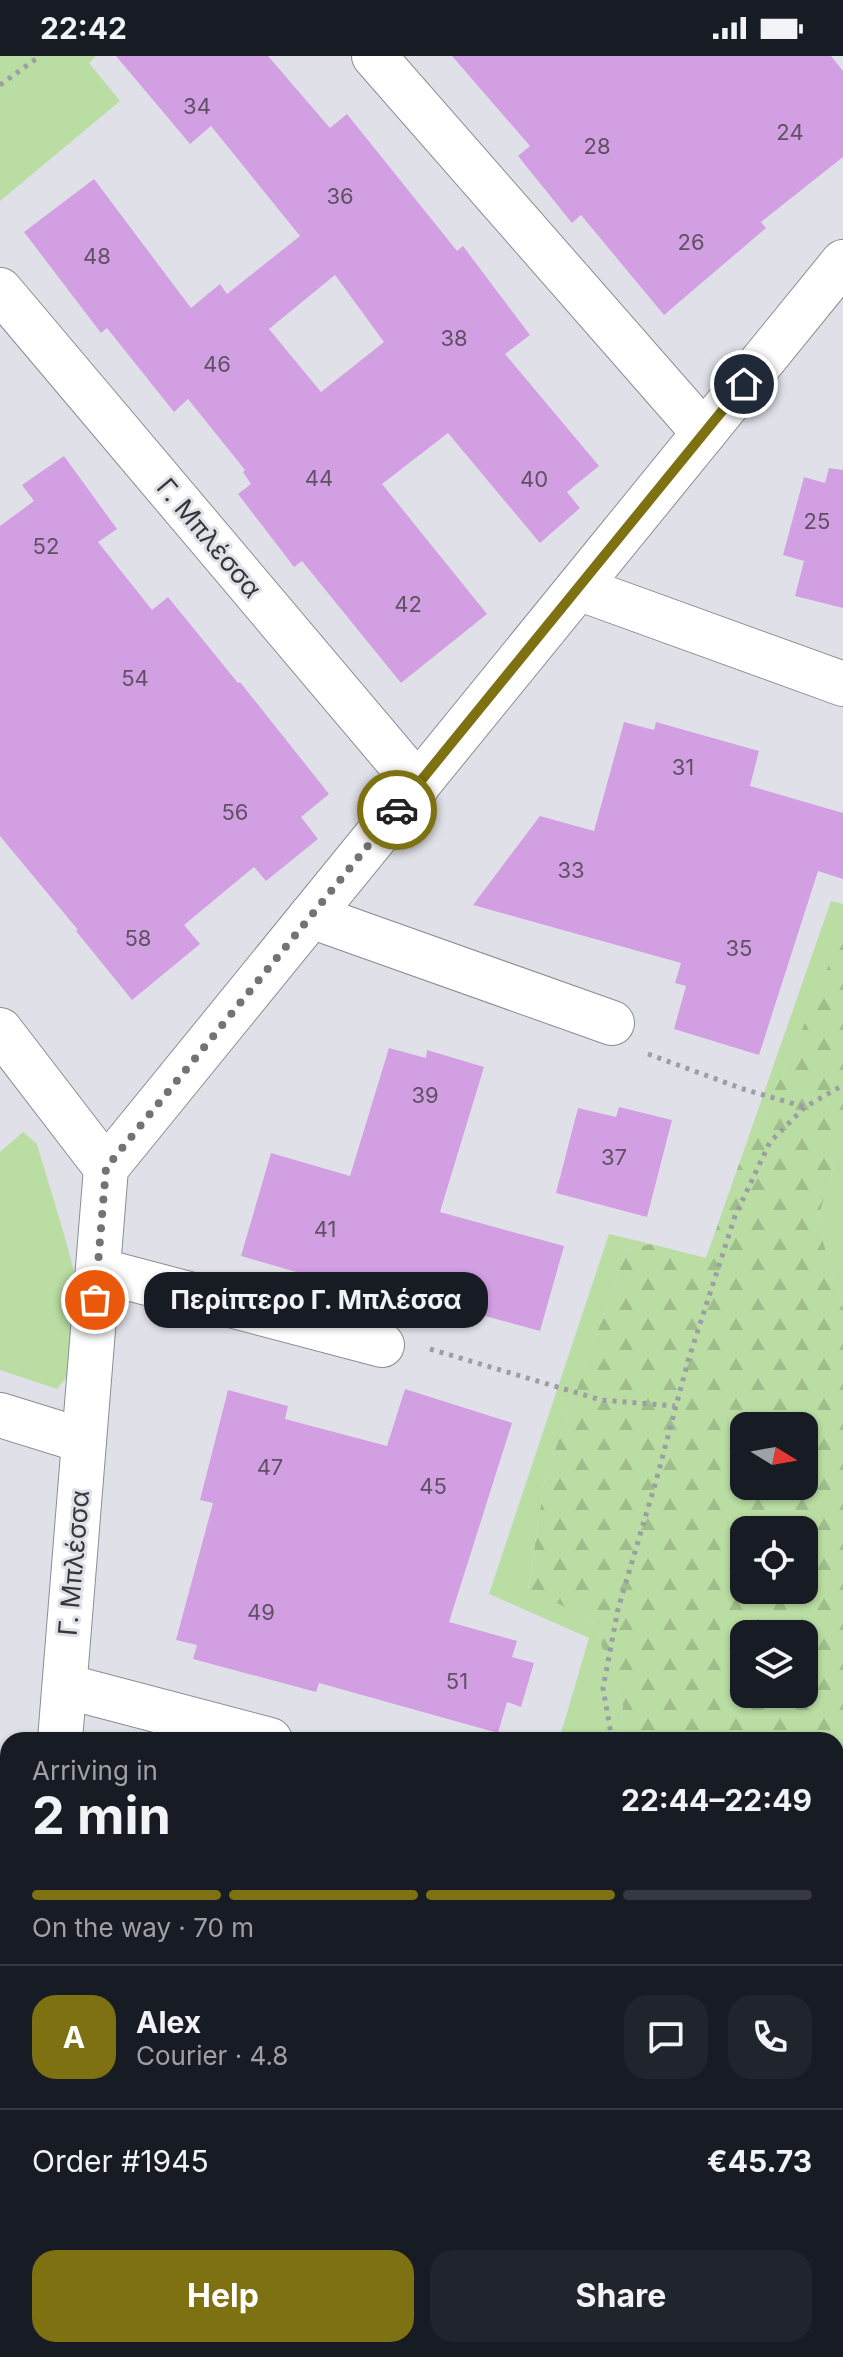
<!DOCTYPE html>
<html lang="en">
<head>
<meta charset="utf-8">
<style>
	body { margin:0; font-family:Inter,sans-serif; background:#20242c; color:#f1f3f6; height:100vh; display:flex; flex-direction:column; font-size:30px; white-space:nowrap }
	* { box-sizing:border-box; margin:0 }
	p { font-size:26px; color:#9ea1a6 }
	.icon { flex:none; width:44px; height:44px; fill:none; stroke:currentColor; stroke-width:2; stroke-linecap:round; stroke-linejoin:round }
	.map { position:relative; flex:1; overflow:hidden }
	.drawer { position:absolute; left:0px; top:1676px; width:844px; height:626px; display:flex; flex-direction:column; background:#171b24; border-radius:24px 24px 0 0; box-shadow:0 2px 6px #0004 }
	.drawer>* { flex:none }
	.needle { width:52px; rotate:101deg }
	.fabs { position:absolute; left:730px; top:1356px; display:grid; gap:16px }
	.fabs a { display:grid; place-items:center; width:88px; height:88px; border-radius:16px; background:#171b24; box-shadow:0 2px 6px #0004; font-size:40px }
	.pin { position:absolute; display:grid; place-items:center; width:68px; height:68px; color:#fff; margin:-34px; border:4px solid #fff; border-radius:50%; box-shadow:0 2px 8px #0007 }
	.courier { position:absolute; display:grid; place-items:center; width:80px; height:80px; margin:-40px; border:6px solid #7e7111; border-radius:50%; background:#fff; color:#222; box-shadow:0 2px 10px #0007 }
	.bubble { position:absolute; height:56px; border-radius:24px; background:#171b24; box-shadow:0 2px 6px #0004; font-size:26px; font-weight:700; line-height:56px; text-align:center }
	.summary em { font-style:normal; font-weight:700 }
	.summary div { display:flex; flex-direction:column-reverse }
	.summary { display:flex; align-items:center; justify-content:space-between; height:136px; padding:0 32px }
	h1 { font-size:52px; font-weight:700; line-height:60px }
	.bar { display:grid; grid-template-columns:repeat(4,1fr); gap:12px 8px; align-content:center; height:96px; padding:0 32px }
	.bar i { height:10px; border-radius:6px; background:#363941 }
	.bar .on { background:#7e7111 }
	.bar p { grid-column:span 4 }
	.line { display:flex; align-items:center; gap:20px; padding:0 32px; border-top:2px solid #363941 }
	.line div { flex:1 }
	.round { display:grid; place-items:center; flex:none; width:84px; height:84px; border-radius:24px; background:#20242c }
	.primary-button { display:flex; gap:16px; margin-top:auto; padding:16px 32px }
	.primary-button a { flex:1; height:92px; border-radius:24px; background:#7e7111; color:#fff; font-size:32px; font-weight:700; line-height:92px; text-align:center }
	.primary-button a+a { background:#20242c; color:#f1f3f6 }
	.status { display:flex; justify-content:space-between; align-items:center; height:56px; padding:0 40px; background:#171b24; direction:ltr }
	.status svg { height:22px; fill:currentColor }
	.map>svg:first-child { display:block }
	.green { fill:#b9dda2 }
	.forest { fill:url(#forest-firs); fill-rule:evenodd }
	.building { fill:#d39fe3; fill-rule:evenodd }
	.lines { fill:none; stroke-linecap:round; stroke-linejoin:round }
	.minor-casing { stroke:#8b8d93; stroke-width:46 }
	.path { stroke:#9d9ea4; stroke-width:5; stroke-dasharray:4 6; stroke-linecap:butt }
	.minor { stroke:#fff; stroke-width:44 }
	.done { stroke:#727277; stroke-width:8; stroke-dasharray:0 14.4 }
	.route { stroke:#7e7111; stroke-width:10 }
	.labels { text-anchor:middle; stroke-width:6; stroke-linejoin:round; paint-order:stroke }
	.number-label { font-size:22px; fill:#5e5164 }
	.street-label { font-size:26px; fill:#37373a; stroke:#e0e1e8 }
</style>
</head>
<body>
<div class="status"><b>22:42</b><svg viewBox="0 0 49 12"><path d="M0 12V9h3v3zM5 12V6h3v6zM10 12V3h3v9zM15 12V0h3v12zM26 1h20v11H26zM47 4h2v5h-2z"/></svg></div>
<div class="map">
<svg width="843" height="2301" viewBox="0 0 843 2301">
	<defs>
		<pattern id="forest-firs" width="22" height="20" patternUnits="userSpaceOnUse" patternTransform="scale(2)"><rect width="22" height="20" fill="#b9dda2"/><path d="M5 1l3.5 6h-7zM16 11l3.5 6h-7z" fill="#a0be8c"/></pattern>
	</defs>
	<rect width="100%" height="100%" fill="#e0e1e8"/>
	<g class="green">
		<path d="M0,0H96L89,7L120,45L0,145Z"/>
		<path d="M831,845L843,848V888L835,895L786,1012L745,1091Z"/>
		<path d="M23,1076L37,1088C47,1124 94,1264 85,1291C80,1306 67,1321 57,1333L0,1314V1096Z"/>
		<path d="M843,1081V1252L817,1165Z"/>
		<path d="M609,1178L651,1188L627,1193L545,1422L528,1533L592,1563L623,1650L619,1684H559L589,1582L489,1538Z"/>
		<path d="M843,2017V2301H759V2294H836V2039Z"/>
	</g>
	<g class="forest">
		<path d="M843,888V1081L817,1165L843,1252V2017L836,2039V1684H619L623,1650L592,1563L528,1534L545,1422L627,1193L651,1188L706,1202L745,1091L786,1012L835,894ZM744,1370H804V1430H744ZM744,1474H804V1534H744ZM744,1578H804V1638H744Z"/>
		<path d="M470,2294H759V2301H466Z"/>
	</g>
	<g class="building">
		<path d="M116,0H268L330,72L347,58L457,195L463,190L530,279L505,298L599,410L567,436L580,452L540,487L448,377L382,428L487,558L401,627L302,505L294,511L238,438L251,428L243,416L245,414L188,343L174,356L107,272L101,277L24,176L94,123L191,252L220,228L227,238L300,180L211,70L190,88ZM335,219L384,286L321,336L269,273Z"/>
		<path d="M452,0H831L843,15V101L761,166L766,172L664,259L581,159L572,167L518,100L530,90Z"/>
		<path d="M64,400L117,473L98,486L152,554L168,541L238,627L240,626L329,738L301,761L318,783L266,825L254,811L184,869L200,888L132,944L76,875L78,874L0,780V470L34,445L22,429Z"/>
		<path d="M829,412L843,414V552L795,540L804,505L783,499L804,421L825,427Z"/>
		<path d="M624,666L654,674L656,666L759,695L750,730L843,757V823L818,815L759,999L674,973L686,930L675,927L681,907L473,849L540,760L594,775Z"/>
		<path d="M389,992L426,1002L427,994L484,1011L440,1156L564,1190L540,1275L385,1233L383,1241L241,1200L271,1097L350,1120Z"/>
		<path d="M619,1051L672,1064L647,1161L556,1137L578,1052L616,1061Z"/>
		<path d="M405,1333L512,1367L449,1566L517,1585L512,1601L534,1607L521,1651L507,1646L498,1677L319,1627L316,1636L193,1603L197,1589L176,1584L213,1447L200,1444L228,1334L288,1350L285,1363L387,1390Z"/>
	</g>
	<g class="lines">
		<g class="minor-casing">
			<g id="minor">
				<path d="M374,0L704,377"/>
				<path d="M0,234L418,729"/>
				<path d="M578,532L843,628"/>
				<path d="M311,860L612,967"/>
				<path d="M0,974L106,1112"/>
				<path d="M98,1214L382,1289"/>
				<path d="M0,1359L84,1385"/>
				<path d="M65,1630L270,1684"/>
				<path d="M60,1684L106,1112L843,206"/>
				<path d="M0,1793L8,1795"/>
				<path d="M0,2218L8,2220"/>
				<path d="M10,2301V2294"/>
			</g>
		</g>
		<g class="path">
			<path d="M0,29L40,0"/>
			<path d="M648,998L743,1033L805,1051"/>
			<path d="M430,1293L601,1344L675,1350"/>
			<path d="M612,1684L603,1632L618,1553L656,1425L688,1305L735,1160L770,1086L805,1051L843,1029"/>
			<path d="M566,2301L568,2294"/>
		</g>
		<use href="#minor" class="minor"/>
	</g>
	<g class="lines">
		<path class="done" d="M95,1244L106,1112L397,754"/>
		<path class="route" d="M397,754L744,328"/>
	</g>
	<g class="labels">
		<g class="number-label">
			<text x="197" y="58">34</text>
			<text x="790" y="84">24</text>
			<text x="597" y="98">28</text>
			<text x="340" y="148">36</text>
			<text x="691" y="194">26</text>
			<text x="97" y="208">48</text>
			<text x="454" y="290">38</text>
			<text x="217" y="316">46</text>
			<text x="319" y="430">44</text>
			<text x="534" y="431">40</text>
			<text x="817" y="473">25</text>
			<text x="46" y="498">52</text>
			<text x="408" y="556">42</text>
			<text x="135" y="630">54</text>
			<text x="683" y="719">31</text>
			<text x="235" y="764">56</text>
			<text x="571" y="822">33</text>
			<text x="138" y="890">58</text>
			<text x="739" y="900">35</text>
			<text x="425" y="1047">39</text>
			<text x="614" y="1109">37</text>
			<text x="325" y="1181">41</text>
			<text x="270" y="1419">47</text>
			<text x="433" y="1438">45</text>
			<text x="261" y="1564">49</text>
			<text x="457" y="1633">51</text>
		</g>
		<g class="street-label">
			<text transform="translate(209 482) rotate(50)" y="9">Γ. Μπλέσσα</text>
			<text transform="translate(74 1507) rotate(-85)" y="9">Γ. Μπλέσσα</text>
		</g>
	</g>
</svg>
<div class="fabs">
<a><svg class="needle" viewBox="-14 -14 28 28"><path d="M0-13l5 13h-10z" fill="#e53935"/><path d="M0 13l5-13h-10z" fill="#9ea1a6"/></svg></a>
<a><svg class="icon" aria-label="locate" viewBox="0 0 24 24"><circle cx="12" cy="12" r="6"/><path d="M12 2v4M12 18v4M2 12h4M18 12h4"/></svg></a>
<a><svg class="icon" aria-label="layers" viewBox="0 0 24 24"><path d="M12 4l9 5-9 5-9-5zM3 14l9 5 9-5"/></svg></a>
</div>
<div class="pin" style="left:95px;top:1244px;background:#ea580c"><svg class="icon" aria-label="bag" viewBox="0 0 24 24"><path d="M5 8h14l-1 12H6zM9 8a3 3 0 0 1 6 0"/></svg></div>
<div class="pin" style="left:744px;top:328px;background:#1f2937"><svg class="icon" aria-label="home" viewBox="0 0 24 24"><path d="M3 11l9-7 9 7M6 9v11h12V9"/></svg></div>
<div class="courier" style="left:397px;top:754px"><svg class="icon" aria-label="car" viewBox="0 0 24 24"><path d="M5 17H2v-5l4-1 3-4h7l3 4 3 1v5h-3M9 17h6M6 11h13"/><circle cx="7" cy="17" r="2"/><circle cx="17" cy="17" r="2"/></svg></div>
<div class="bubble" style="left:144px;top:1216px;width:344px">Περίπτερο Γ. Μπλέσσα</div>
<section class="drawer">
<div class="summary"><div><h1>2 min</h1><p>Arriving in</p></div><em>22:44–22:49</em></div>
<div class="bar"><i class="on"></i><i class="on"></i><i class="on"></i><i></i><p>On the way · 70 m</p></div>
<div class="line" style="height:144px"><b class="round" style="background:#7e7111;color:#fff">A</b><div><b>Alex</b><p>Courier · 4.8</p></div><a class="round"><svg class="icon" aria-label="chat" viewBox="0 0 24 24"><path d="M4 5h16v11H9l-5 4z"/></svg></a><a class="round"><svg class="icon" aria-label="phone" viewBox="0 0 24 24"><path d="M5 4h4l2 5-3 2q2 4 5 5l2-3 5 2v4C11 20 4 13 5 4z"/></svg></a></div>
<div class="line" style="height:104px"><div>Order #1945</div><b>€45.73</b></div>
<div class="primary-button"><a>Help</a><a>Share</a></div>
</section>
</div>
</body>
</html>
